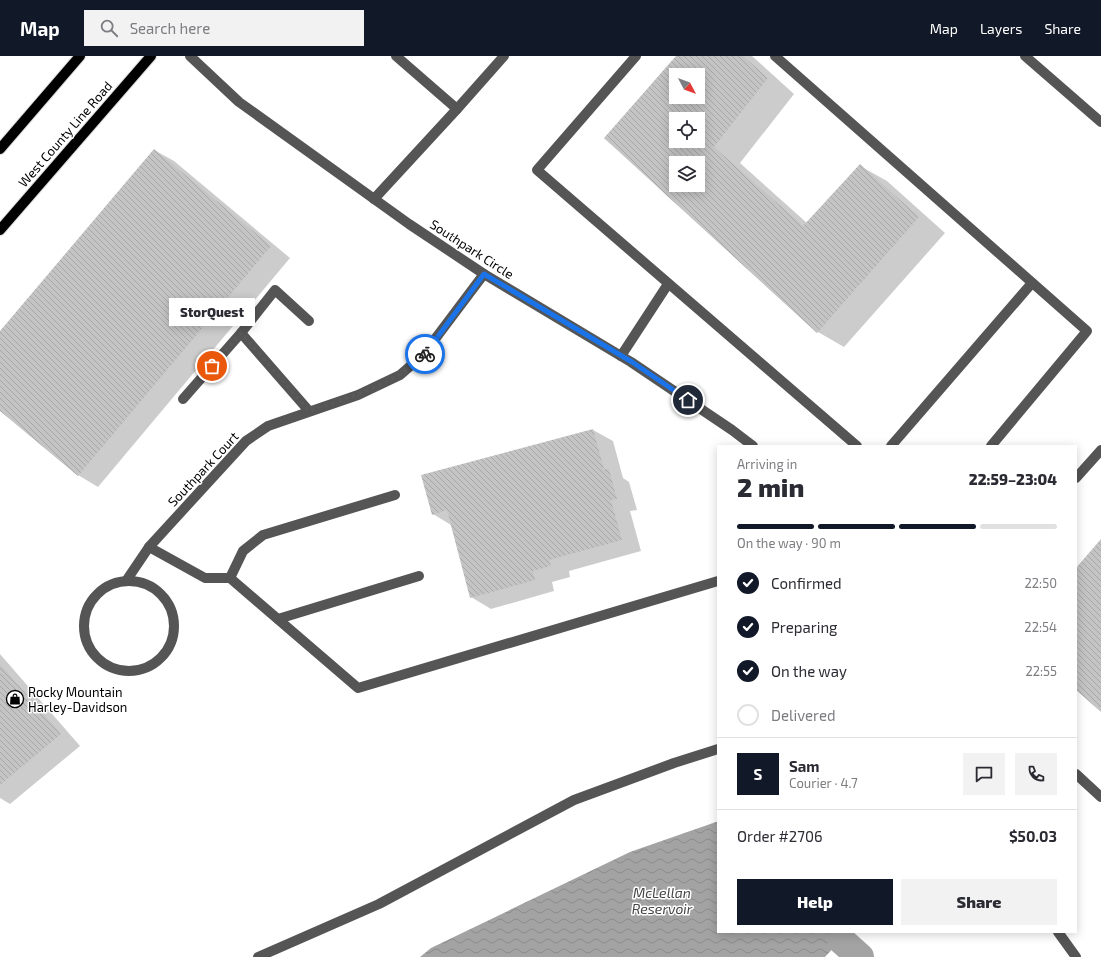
<!DOCTYPE html>
<html lang="en">
<head>
<meta charset="utf-8">
<style>
	body { margin:0; font-family:"Exo 2",sans-serif; background:#f2f2f3; color:#2b2b33; height:100vh; display:flex; flex-direction:column; font-size:15px; white-space:nowrap }
	* { box-sizing:border-box; margin:0 }
	p { font-size:13px; color:#7c7c81 }
	.icon { flex:none; width:22px; height:22px; fill:none; stroke:currentColor; stroke-width:2; stroke-linecap:round; stroke-linejoin:round }
	.map { position:relative; flex:1; overflow:hidden }
	.side { position:absolute; left:717px; top:389px; width:360px; height:488px; display:flex; flex-direction:column; background:#fff; border-radius:0px; box-shadow:0 2px 10px #0003 }
	.side>* { flex:none }
	.needle { width:26px; rotate:131deg }
	.tools { position:absolute; left:669px; top:12px; display:grid; gap:8px }
	.tools a { display:grid; place-items:center; width:36px; height:36px; border-radius:0px; background:#fff; box-shadow:0 2px 10px #0003; font-size:20px }
	.pin { position:absolute; display:grid; place-items:center; width:34px; height:34px; color:#fff; margin:-17px; border:2px solid #fff; border-radius:50%; box-shadow:0 1px 4px #0007 }
	.courier { position:absolute; display:grid; place-items:center; width:40px; height:40px; margin:-20px; border:3px solid #1a73e8; border-radius:50%; background:#fff; color:#222; box-shadow:0 1px 5px #0007 }
	.bubble { position:absolute; height:28px; border-radius:0px; background:#fff; box-shadow:0 2px 10px #0003; font-size:13px; font-weight:800; line-height:28px; text-align:center }
	.overview em { font-style:normal; font-weight:800 }
	.overview div { display:flex; flex-direction:column-reverse }
	.overview { display:flex; align-items:center; justify-content:space-between; height:68px; padding:0 20px }
	h1 { font-size:26px; font-weight:800; line-height:30px }
	.bar { display:grid; grid-template-columns:repeat(4,1fr); gap:6px 4px; align-content:center; height:48px; padding:0 20px }
	.bar i { height:5px; border-radius:3px; background:#e1e1e2 }
	.bar .current { background:#111827 }
	.bar p { grid-column:span 4 }
	.line { display:flex; align-items:center; gap:10px; padding:0 20px; border-top:1px solid #e1e1e2 }
	.line div { flex:1 }
	.round { display:grid; place-items:center; flex:none; width:42px; height:42px; border-radius:0px; background:#f2f2f3 }
	ol { padding:0 20px; list-style:none }
	li { display:flex; align-items:center; gap:12px; height:44px }
	li p { margin-inline-start:auto }
	li .icon { padding:4px; border-radius:50%; background:#111827; color:#fff; stroke-width:4 }
	li:last-child { color:#7c7c81 }
	li i { width:22px; height:22px; border:2px solid #e1e1e2; border-radius:50% }
	.button { display:flex; gap:8px; margin-top:auto; padding:8px 20px }
	.button a { flex:1; height:46px; border-radius:0px; background:#111827; color:#fff; font-size:16px; font-weight:800; line-height:46px; text-align:center }
	.button a+a { background:#f2f2f3; color:#2b2b33 }
	header { display:flex; align-items:center; gap:24px; box-sizing:border-box; height:56px; padding:0 20px; background:#111827; color:#fff }
	header strong { font-size:19px }
	nav { display:flex; gap:22px; margin-inline-start:auto; font-size:14px }
	.search { width:280px; height:36px; background:#f2f2f3; display:flex; align-items:center; gap:10px; box-sizing:border-box; padding:0 14px; border-radius:0px; color:#7c7c81; font-size:15px }
	.map>svg:first-child { display:block }
	.water { fill:url(#water-waves) }
	.shadow { fill:#0003; fill-rule:evenodd }
	.lines { fill:none; stroke-linecap:round; stroke-linejoin:round }
	.canal { stroke:#a3a3a3; stroke-width:28 }
	.building { fill:url(#building-back-hatch); fill-rule:evenodd }
	.major-casing { stroke:#dbdbdb; stroke-width:12 }
	.minor { stroke:#555; stroke-width:10 }
	.major { stroke:#000; stroke-width:10 }
	.done { stroke:#595959; stroke-width:4; stroke-dasharray:0 7.2 }
	.route { stroke:#1a73e8; stroke-width:5 }
	.labels { text-anchor:middle; stroke-width:3; stroke-linejoin:round; paint-order:stroke }
	.street-label { font-size:13px; fill:#000; stroke:#fff }
	.poi-label { font-size:13px; fill:#000; stroke:#fff; text-anchor:start }
	.water-label { font-size:14px; font-style:italic; fill:#444; stroke:#fff }
</style>
</head>
<body>
<header>
<strong>Map</strong>
<div class="search"><svg class="icon" aria-label="search" viewBox="0 0 24 24"><circle cx="10" cy="10" r="6"/><path d="M15 15l6 6"/></svg>Search here</div>
<nav><a>Map</a><a>Layers</a><a>Share</a></nav>
</header>
<div class="map">
<svg width="1101" height="901" viewBox="0 0 1101 901">
	<defs>
		<pattern id="water-waves" width="16" height="10" patternUnits="userSpaceOnUse"><rect width="16" height="10" fill="#a3a3a3"/><path d="M0 5q4-4 8 0t8 0" fill="none" stroke="#8b8b8b"/></pattern>
		<pattern id="building-back-hatch" width="6" height="6" patternUnits="userSpaceOnUse"><rect width="6" height="6" fill="#c4c4c4"/><path d="M-1 5l2 2M0 0l6 6M5-1l2 2" fill="none" stroke="#a7a7a7"/></pattern>
	</defs>
	<rect width="100%" height="100%" fill="#fff"/>
	<path class="water" d="M716,766H718V876H848L825,901H420L431,892L630,796Z"/>
	<g class="shadow">
		<path d="M677,0H752L794,38L740,107L807,167L860,110L887,125L945,177L844,291L818,276L605,82ZM676,19H698V41H676ZM676,63H698V85H676ZM676,107H698V129H676Z"/>
		<path d="M154,94L174,105L290,202L98,431L78,419L0,353V277Z"/>
		<path d="M593,374L613,385L623,422L629,426L637,454L630,455L641,495L569,515L570,521L552,526L554,535L491,553L471,541L451,469L433,458Z"/>
		<path d="M0,598L80,690L10,748L0,742Z"/>
	</g>
	<g class="lines">
		<path class="canal" d="M841,884L860,901"/>
	</g>
	<g class="building">
		<path d="M676,0H743L768,22L714,91L803,170L860,108L919,161L817,277L604,82ZM676,19H698V41H676ZM676,63H698V85H676ZM676,107H698V129H676Z"/>
		<path d="M154,93L271,190L78,420L0,355V275Z"/>
		<path d="M593,373L604,413H609L617,443L611,444L622,484L549,504L551,510L533,515L535,524L470,542L447,454L432,459L421,419Z"/>
		<path d="M1101,483V656L1076,634V512Z"/>
		<path d="M0,608L61,678L0,729Z"/>
	</g>
	<g class="lines">
		<g class="major-casing">
			<g id="major">
				<path d="M0,93L80,0"/>
				<path d="M0,174L151,0"/>
			</g>
		</g>
		<g class="minor">
			<path d="M190,0L239,46L409,168L484,218L631,306L732,374L753,390"/>
			<path d="M396,0L457,53"/>
			<path d="M636,0L537,114L857,390"/>
			<path d="M775,0L1087,275L991,390"/>
			<path d="M1025,0L1101,66"/>
			<path d="M374,143L457,53L504,0"/>
			<path d="M241,277L275,234L309,265"/>
			<path d="M621,300L668,228"/>
			<path d="M183,343L241,277L309,355"/>
			<path d="M891,390L1032,227"/>
			<path d="M1076,422L1101,394"/>
			<path d="M149,491L205,522H230L358,632L718,525"/>
			<path d="M230,522L243,495L263,479L395,439"/>
			<circle cx="129" cy="570" r="45"/>
			<path d="M126,525L149,491L246,385L268,370L358,339L400,319L423,299L484,218"/>
			<path d="M278,563L419,520"/>
			<path d="M1076,718L1101,741"/>
			<path d="M1058,876L1076,901"/>
			<path d="M258,901L379,848L574,744L674,707L718,693"/>
		</g>
		<use href="#major" class="major"/>
	</g>
	<g class="lines">
		<path class="done" d="M212,310L241,277L309,355C347,342 398,328 425,298"/>
		<path class="route" d="M425,298L484,218L632,306L688,344"/>
	</g>
	<defs>
		<g id="shop-ring" transform="scale(0.9)"><circle r="9.5" fill="#fff" stroke="#000" stroke-width="1.5"/><path d="M-5-2.5h2.3a2.7 3.5 0 0 1 5.4 0H5L5.5 6h-11ZM-1.5-2.5h3a1.5 2.3 0 0 0-3 0Z" fill="#000"/></g>
	</defs>
	<g fill-rule="evenodd">
		<use href="#shop-ring" x="15" y="643"/>
	</g>
	<g class="labels">
		<g class="street-label">
			<text transform="translate(65 78) rotate(-49)" y="5">West County Line Road</text>
			<text transform="translate(472 193) rotate(33)" y="5">Southpark Circle</text>
			<text transform="translate(203 413) rotate(-47)" y="5">Southpark Court</text>
		</g>
		<g class="poi-label">
			<text x="28" y="641">Rocky Mountain<tspan x="28" dy="15">Harley-Davidson</tspan></text>
		</g>
		<g class="water-label">
			<text x="662" y="842">McLellan<tspan x="662" dy="16">Reservoir</tspan></text>
		</g>
	</g>
</svg>
<div class="tools">
<a><svg class="needle" viewBox="-14 -14 28 28"><path d="M0-13l5 13h-10z" fill="#e53935"/><path d="M0 13l5-13h-10z" fill="#7c7c81"/></svg></a>
<a><svg class="icon" aria-label="locate" viewBox="0 0 24 24"><circle cx="12" cy="12" r="6"/><path d="M12 2v4M12 18v4M2 12h4M18 12h4"/></svg></a>
<a><svg class="icon" aria-label="layers" viewBox="0 0 24 24"><path d="M12 4l9 5-9 5-9-5zM3 14l9 5 9-5"/></svg></a>
</div>
<div class="pin" style="left:212px;top:310px;background:#ea580c"><svg class="icon" aria-label="bag" viewBox="0 0 24 24"><path d="M5 8h14l-1 12H6zM9 8a3 3 0 0 1 6 0"/></svg></div>
<div class="pin" style="left:688px;top:344px;background:#1f2937"><svg class="icon" aria-label="home" viewBox="0 0 24 24"><path d="M3 11l9-7 9 7M6 9v11h12V9"/></svg></div>
<div class="courier" style="left:425px;top:298px"><svg class="icon" aria-label="bike" viewBox="0 0 24 24"><circle cx="6" cy="16" r="4"/><circle cx="18" cy="16" r="4"/><path d="M6 16l4-8h5l3 8M10 8l3 8H6M13 5h3"/></svg></div>
<div class="bubble" style="left:169px;top:242px;width:86px">StorQuest</div>
<section class="side">
<div class="overview"><div><h1>2 min</h1><p>Arriving in</p></div><em>22:59–23:04</em></div>
<div class="bar"><i class="current"></i><i class="current"></i><i class="current"></i><i></i><p>On the way · 90 m</p></div>
<ol>
<li><svg class="icon" aria-label="check" viewBox="0 0 24 24"><path d="M5 12l5 5 9-10"/></svg>Confirmed<p>22:50</p></li>
<li><svg class="icon" aria-label="check" viewBox="0 0 24 24"><path d="M5 12l5 5 9-10"/></svg>Preparing<p>22:54</p></li>
<li><svg class="icon" aria-label="check" viewBox="0 0 24 24"><path d="M5 12l5 5 9-10"/></svg>On the way<p>22:55</p></li>
<li><i></i>Delivered</li>
</ol>
<div class="line" style="height:72px"><b class="round" style="background:#111827;color:#fff">S</b><div><b>Sam</b><p>Courier · 4.7</p></div><a class="round"><svg class="icon" aria-label="chat" viewBox="0 0 24 24"><path d="M4 5h16v11H9l-5 4z"/></svg></a><a class="round"><svg class="icon" aria-label="phone" viewBox="0 0 24 24"><path d="M5 4h4l2 5-3 2q2 4 5 5l2-3 5 2v4C11 20 4 13 5 4z"/></svg></a></div>
<div class="line" style="height:52px"><div>Order #2706</div><b>$50.03</b></div>
<div class="button"><a>Help</a><a>Share</a></div>
</section>
</div>
</body>
</html>
